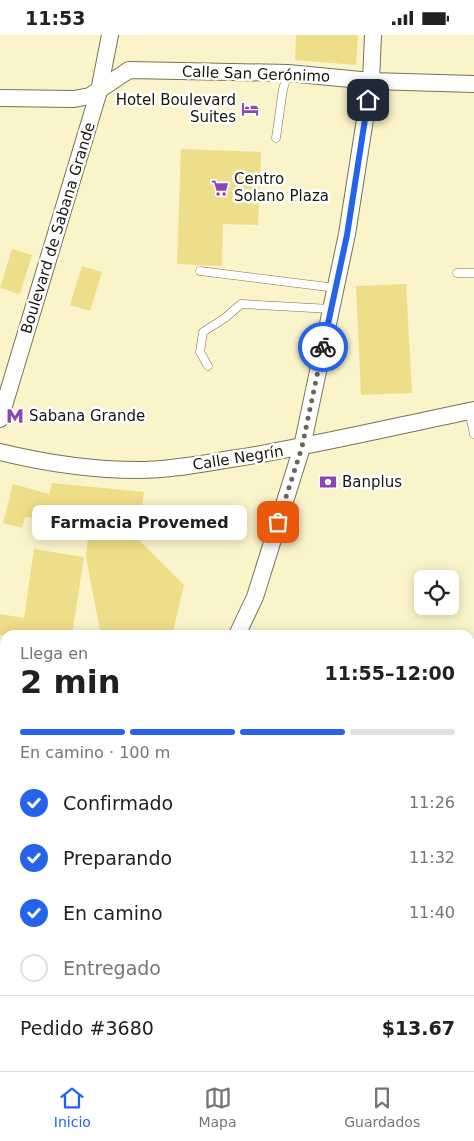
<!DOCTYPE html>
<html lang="es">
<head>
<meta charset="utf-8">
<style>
	body { margin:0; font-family:"DejaVu Sans",sans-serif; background:#f6f6f6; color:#202124; height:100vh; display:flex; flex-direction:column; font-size:19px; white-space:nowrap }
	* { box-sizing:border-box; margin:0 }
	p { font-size:16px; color:#757577 }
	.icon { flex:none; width:28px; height:28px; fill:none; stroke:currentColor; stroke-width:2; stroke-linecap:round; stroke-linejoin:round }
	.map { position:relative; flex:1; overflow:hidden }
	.side { position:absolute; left:0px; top:595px; width:475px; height:441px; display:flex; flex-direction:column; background:#fff; border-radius:15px 15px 0 0; box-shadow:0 2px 12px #0003 }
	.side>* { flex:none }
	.tools { position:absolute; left:414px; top:535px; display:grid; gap:10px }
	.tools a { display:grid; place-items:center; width:45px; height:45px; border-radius:8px; background:#fff; box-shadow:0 2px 12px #0003; font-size:25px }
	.pin { position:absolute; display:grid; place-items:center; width:42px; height:42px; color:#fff; margin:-21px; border-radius:10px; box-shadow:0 2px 8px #0006 }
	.courier { position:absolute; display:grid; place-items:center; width:50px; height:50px; margin:-25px; border:4px solid #2563eb; border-radius:50%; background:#fff; color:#222; box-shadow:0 1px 6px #0007 }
	.bubble { position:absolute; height:35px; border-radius:8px; background:#fff; box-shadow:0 2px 12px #0003; font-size:16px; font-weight:700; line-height:35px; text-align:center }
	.summary em { font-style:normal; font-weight:700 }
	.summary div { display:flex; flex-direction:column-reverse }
	.summary { display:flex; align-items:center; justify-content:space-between; height:85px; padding:0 20px }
	h1 { font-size:32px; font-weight:700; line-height:38px }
	.bar { display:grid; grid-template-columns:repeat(4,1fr); gap:8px 5px; align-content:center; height:60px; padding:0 20px }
	.bar i { height:6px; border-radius:4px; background:#e0e0e0 }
	.bar .selected { background:#2563eb }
	.bar p { grid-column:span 4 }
	.line { display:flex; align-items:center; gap:12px; padding:0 20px; border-top:1px solid #e0e0e0 }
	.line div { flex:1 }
	ol { padding:0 20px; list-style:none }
	li { display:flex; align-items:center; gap:15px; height:55px }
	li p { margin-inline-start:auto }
	li .icon { padding:5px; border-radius:50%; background:#2563eb; color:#fff; stroke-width:4 }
	li:last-child { color:#757577 }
	li i { width:28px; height:28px; border:2px solid #e0e0e0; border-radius:50% }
	.status { display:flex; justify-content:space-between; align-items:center; height:35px; padding:0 25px; background:#fff; direction:ltr }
	.status svg { height:14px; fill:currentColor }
	.tabs { display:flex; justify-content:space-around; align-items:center; height:70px; border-top:1px solid #e0e0e0; background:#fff; font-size:14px; color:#757577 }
	.tabs a { display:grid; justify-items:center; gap:2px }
	.tabs .selected { color:#2563eb }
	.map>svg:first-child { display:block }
	.built { fill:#fbf3c9; fill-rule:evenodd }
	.building { fill:#eede89 }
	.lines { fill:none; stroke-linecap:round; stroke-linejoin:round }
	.lane-casing { stroke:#787354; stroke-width:9 }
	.street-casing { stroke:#787354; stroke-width:18 }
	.path { stroke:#a5a295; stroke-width:3; stroke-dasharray:4 4; stroke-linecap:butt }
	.lane { stroke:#fff; stroke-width:8 }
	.street { stroke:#fff; stroke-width:16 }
	.done { stroke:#69665a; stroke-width:5; stroke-dasharray:0 9 }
	.route { stroke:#2563eb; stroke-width:6 }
	.labels { text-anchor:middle; stroke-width:5; stroke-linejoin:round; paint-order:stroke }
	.street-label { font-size:15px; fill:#18160a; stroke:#fff }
	.poi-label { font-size:15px; fill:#18160a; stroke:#fff; text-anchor:start }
</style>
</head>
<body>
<div class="status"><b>11:53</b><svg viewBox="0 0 49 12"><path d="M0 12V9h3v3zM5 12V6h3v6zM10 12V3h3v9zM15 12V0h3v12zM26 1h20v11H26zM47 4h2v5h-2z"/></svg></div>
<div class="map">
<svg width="474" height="1036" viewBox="0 0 474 1036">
	<rect width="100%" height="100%" fill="#fffcee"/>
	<g class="built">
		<path d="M0,0H474V775L470,776V600H5V1031H119L118,1036H0ZM422,544H450V571H422Z"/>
		<path d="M150,1031H347L349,1036H132Z"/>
	</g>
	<g class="building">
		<path d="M296,0H358L356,30L295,25Z"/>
		<path d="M181,114L261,117L258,190L223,189L222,231L177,229Z"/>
		<path d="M12,214L32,220L20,259L0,253Z"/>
		<path d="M82,231L102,237L90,276L70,270Z"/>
		<path d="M406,249L412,358L361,360L356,251Z"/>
		<path d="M52,448L144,457L137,503L184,550L172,600H101L86,523L89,489L25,482L22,493L3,488L13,449L49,459Z"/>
		<path d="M34,514L84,522L72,600H0V579L24,583Z"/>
	</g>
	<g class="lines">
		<g class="lane-casing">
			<g id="lane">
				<path d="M276,103L283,54L288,38"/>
				<path d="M200,236L336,253"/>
				<path d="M457,238H474"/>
				<path d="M208,331L200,317L203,297L225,283L241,269L331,274"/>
				<path d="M469,376L474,399"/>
			</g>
		</g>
		<g class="street-casing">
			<g id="street">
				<path d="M0,63L74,64L90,61L129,35L288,38L371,46L474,49"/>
				<path d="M0,384L99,56L110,0"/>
				<path d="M0,417C45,428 92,435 139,435C174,435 209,427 244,422C321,409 397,391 474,375"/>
				<path d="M237,600L255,562L302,412L347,199L371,46L373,0"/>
				<path d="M470,651L474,650"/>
				<path d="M0,725H5"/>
				<path d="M470,787L474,786"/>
				<path d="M470,935L474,934"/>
				<path d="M137,1031L138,1036"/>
				<path d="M363,1031L364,1036"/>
			</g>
		</g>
		<path class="path" d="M0,1010H5"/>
		<use href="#lane" class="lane"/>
		<use href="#street" class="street"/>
	</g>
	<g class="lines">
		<path class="done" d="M278,487L302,412L323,312"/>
		<path class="route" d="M323,312L347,200L368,65"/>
	</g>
	<defs>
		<g id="hotel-bare" transform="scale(1.35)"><path d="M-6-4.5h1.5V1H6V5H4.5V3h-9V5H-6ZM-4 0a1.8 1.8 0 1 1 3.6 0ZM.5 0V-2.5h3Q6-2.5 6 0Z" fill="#8b47ba" stroke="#fff" stroke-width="2.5" paint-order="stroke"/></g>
		<g id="supermarket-bare" transform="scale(1.35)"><path d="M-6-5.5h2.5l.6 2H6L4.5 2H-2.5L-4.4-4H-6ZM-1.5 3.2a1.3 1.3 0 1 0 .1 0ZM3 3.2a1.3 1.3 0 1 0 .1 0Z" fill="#8b47ba" stroke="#fff" stroke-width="2.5" paint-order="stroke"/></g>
		<g id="metro-bare" transform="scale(1.35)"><path d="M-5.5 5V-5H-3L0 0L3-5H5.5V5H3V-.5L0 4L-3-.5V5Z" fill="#8b47ba" stroke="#fff" stroke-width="2.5" paint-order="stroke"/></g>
		<g id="bank-bare" transform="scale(1.35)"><path d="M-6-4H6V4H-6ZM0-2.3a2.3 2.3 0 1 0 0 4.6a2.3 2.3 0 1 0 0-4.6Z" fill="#8b47ba" stroke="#fff" stroke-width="2.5" paint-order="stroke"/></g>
	</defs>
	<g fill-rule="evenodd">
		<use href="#hotel-bare" x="250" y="74"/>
		<use href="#supermarket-bare" x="220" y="153"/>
		<use href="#metro-bare" x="15" y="381"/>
		<use href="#bank-bare" x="328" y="447"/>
	</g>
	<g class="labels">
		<g class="street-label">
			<text transform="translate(256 39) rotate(2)" y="5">Calle San Gerónimo</text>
			<text transform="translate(58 193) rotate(-73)" y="5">Boulevard de Sabana Grande</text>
			<text transform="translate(238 423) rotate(-9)" y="5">Calle Negrín</text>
		</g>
		<g class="poi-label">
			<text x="236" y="70" text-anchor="end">Hotel Boulevard<tspan x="236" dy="17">Suites</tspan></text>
			<text x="234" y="149">Centro<tspan x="234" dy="17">Solano Plaza</tspan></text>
			<text x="29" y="386">Sabana Grande</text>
			<text x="342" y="452">Banplus</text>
		</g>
	</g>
</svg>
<div class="tools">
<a><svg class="icon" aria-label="locate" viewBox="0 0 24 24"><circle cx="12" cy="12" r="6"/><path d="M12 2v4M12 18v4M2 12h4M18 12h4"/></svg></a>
</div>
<div class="pin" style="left:278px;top:487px;background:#ea580c"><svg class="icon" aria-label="bag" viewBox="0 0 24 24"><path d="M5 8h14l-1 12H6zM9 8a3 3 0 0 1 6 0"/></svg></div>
<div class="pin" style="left:368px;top:65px;background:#1f2937"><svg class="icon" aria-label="home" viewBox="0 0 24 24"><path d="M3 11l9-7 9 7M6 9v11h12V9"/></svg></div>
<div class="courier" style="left:323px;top:312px"><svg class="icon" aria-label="bike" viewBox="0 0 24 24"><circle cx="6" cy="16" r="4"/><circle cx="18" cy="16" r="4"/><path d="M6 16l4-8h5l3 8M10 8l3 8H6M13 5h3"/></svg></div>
<div class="bubble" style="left:32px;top:470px;width:215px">Farmacia Provemed</div>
<section class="side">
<div class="summary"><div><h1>2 min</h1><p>Llega en</p></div><em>11:55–12:00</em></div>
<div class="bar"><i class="selected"></i><i class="selected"></i><i class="selected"></i><i></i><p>En camino · 100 m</p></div>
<ol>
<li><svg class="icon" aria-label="check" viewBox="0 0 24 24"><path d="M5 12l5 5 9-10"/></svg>Confirmado<p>11:26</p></li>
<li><svg class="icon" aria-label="check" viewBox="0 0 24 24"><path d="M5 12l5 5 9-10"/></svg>Preparando<p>11:32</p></li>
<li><svg class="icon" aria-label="check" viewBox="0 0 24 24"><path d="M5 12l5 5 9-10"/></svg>En camino<p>11:40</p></li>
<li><i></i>Entregado</li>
</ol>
<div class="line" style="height:65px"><div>Pedido #3680</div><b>$13.67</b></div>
</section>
</div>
<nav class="tabs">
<a class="selected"><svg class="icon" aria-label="home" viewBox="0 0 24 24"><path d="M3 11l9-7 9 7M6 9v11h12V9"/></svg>Inicio</a>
<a><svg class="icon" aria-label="map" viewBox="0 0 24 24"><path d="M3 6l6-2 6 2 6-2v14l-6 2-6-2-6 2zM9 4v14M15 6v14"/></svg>Mapa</a>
<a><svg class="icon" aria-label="saved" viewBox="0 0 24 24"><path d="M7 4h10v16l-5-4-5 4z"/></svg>Guardados</a>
</nav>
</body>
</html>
